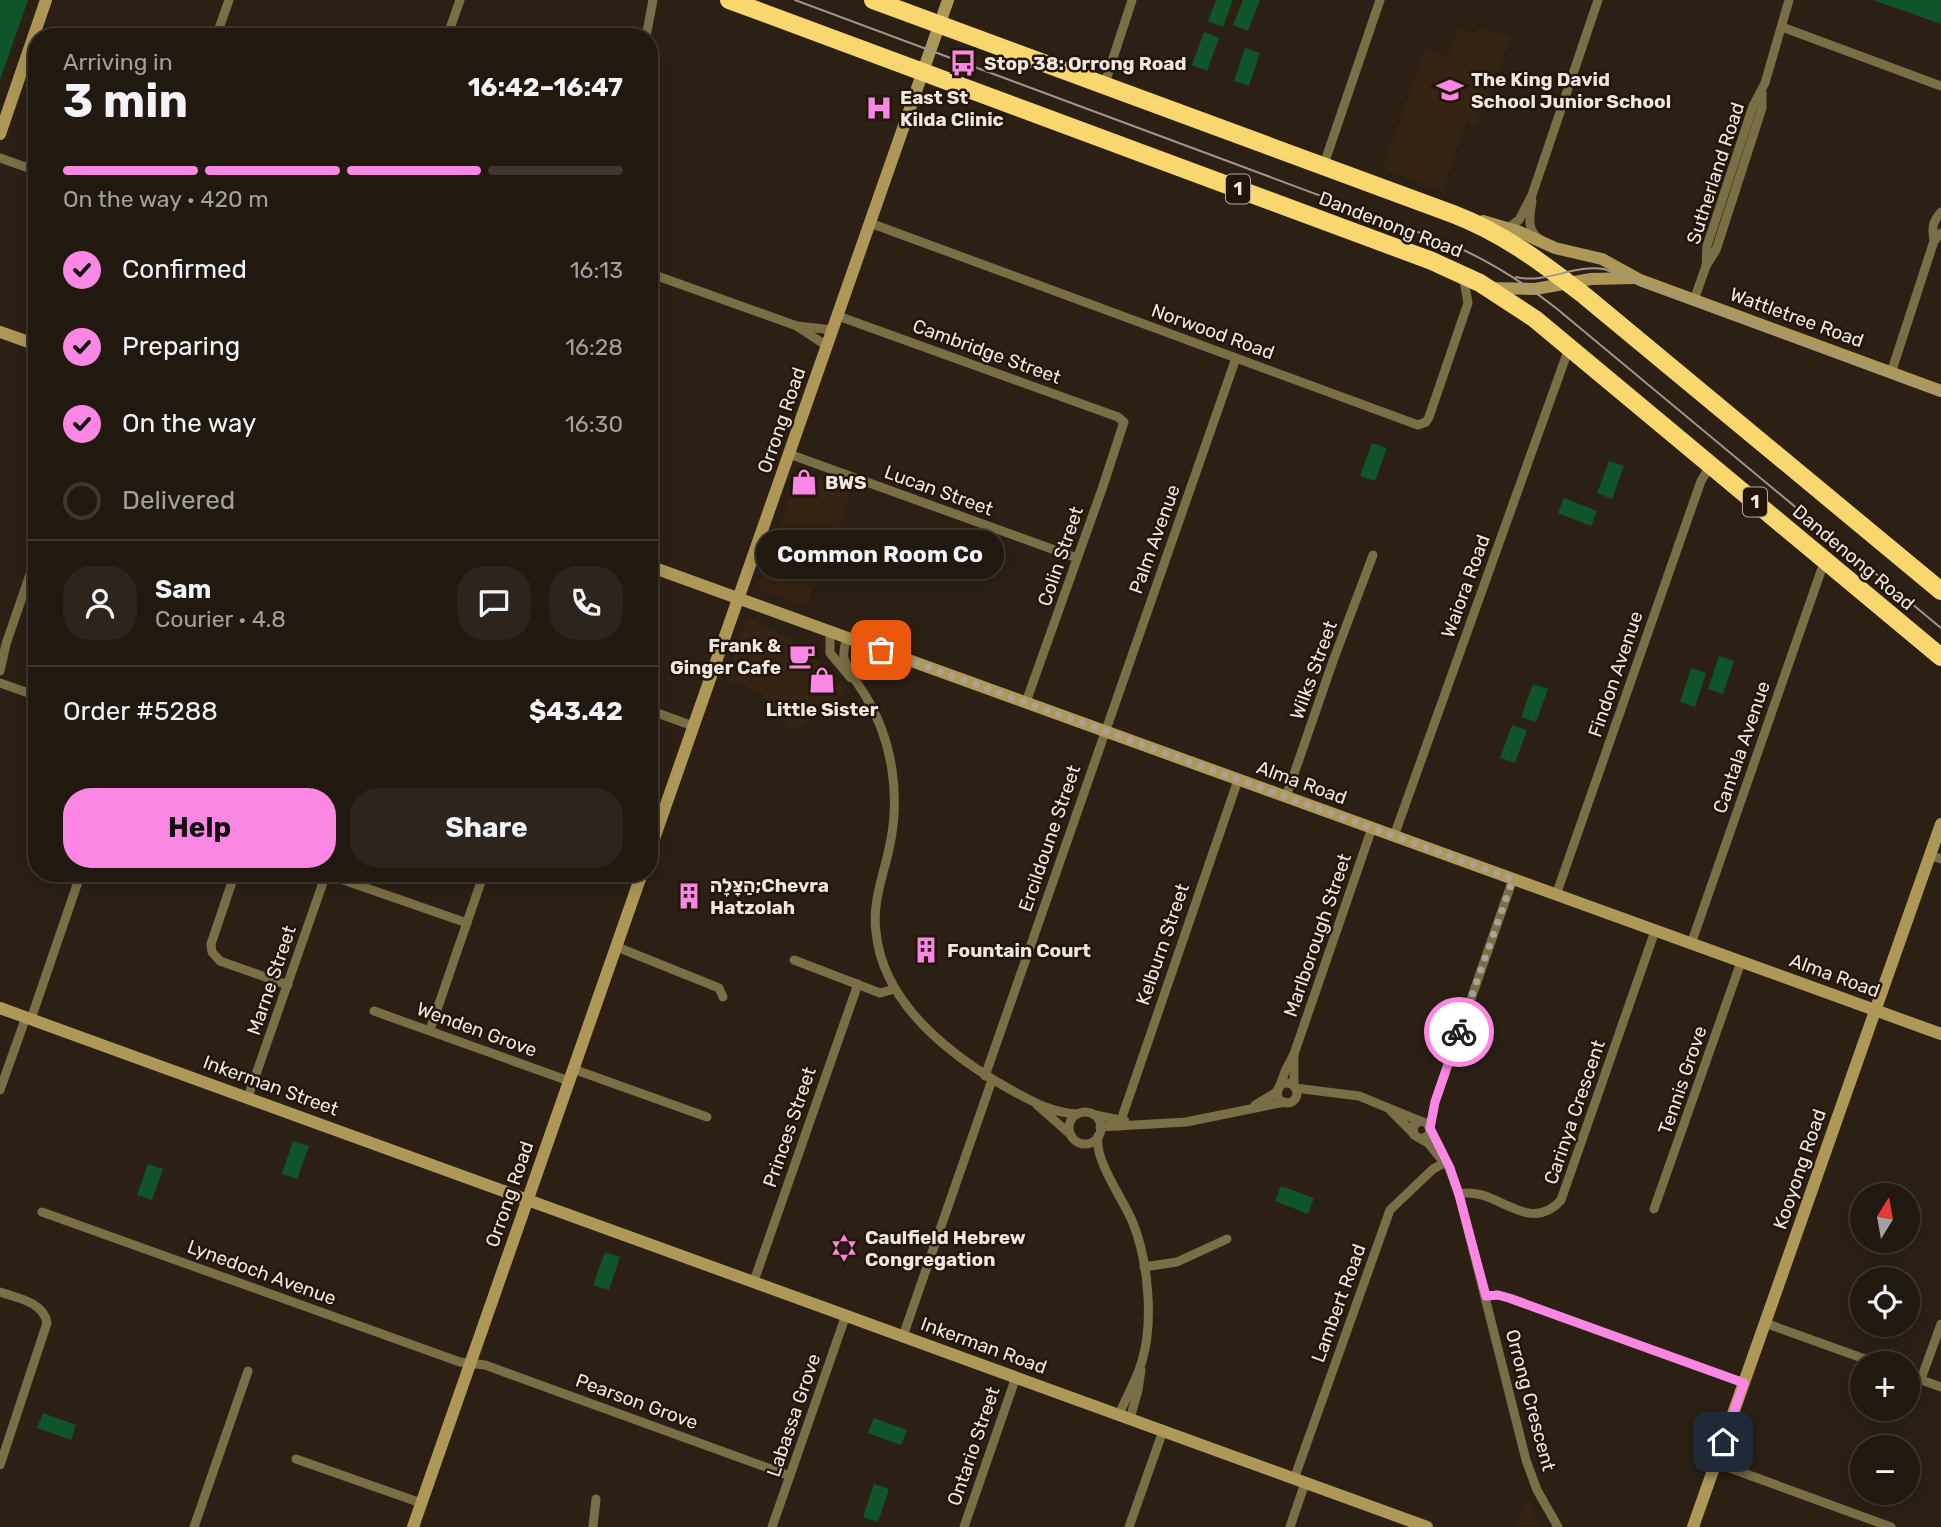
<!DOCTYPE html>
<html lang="en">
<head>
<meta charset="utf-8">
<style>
	body { margin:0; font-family:Rubik,"Noto Sans Hebrew",sans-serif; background:#2d251d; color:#f1f3f6; height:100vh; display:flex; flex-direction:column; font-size:26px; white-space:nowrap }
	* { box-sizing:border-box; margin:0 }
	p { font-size:23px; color:#a2a09e }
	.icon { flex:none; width:38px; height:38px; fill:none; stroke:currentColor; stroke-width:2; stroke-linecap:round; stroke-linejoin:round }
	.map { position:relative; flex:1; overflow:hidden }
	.details { position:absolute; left:28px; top:28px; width:630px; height:854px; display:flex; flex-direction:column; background:#21180f; border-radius:28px; box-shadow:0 4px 18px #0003,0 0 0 2px #3e372f }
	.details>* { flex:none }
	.needle { width:46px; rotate:11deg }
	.tools { position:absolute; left:1850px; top:1183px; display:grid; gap:14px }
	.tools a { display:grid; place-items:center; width:70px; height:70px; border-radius:50%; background:#21180f; box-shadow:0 4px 18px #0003,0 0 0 2px #3e372f; font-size:35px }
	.pin { position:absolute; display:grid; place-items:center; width:60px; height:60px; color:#fff; margin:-30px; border-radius:14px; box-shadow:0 4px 10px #0006 }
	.courier { position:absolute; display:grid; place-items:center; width:70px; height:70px; margin:-35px; border:5px solid #fb87e5; border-radius:50%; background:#fff; color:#222; box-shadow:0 2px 9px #0007 }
	.bubble { position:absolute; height:49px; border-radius:24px; background:#21180f; box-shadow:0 4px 18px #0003,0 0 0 2px #3e372f; font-size:23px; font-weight:700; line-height:49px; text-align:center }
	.head em { font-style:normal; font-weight:700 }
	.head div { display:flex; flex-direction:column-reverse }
	.head { display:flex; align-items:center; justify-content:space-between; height:119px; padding:0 35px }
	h1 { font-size:46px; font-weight:700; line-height:52px }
	.bar { display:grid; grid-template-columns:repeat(4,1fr); gap:10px 7px; align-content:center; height:84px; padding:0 35px }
	.bar i { height:9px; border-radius:5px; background:#3e372f }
	.bar .on { background:#fb87e5 }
	.bar p { grid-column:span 4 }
	.line { display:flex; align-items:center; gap:18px; padding:0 35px; border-top:2px solid #3e372f }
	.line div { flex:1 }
	.round { display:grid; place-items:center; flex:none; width:74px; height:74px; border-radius:28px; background:#2d251d }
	ol { padding:0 35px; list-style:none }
	li { display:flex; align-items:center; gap:21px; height:77px }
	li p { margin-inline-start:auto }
	li .icon { padding:7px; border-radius:50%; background:#fb87e5; color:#111; stroke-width:4 }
	li:last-child { color:#a2a09e }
	li i { width:38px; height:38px; border:4px solid #3e372f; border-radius:50% }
	.primary-button { display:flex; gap:14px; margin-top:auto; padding:14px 35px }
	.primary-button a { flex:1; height:80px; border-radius:28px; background:#fb87e5; color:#111; font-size:28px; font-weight:700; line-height:80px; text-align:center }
	.primary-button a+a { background:#2d251d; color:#f1f3f6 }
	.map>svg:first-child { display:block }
	.built { fill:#352313 }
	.green { fill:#0f542a }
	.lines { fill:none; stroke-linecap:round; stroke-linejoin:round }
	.street { stroke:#7a6e46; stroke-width:9 }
	.secondary { stroke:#ad9857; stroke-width:12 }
	.highway { stroke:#f8d86e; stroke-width:18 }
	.tram { stroke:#a0958c; stroke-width:2 }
	.done { stroke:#aba199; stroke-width:7; stroke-dasharray:0 12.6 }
	.route { stroke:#fb87e5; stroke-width:9 }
	.labels { text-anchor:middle; stroke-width:5; stroke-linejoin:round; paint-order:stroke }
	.shield { fill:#22160b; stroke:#b2a8a0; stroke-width:2 }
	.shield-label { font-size:18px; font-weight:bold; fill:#f0e7e0 }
	.poi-label { font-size:19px; font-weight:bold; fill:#f0e7e0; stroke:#22160b; text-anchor:start }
	.street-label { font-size:19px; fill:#f0e7e0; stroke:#22160b }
</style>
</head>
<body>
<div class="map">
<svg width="1941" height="1527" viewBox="0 0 1941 1527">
	<rect width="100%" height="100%" fill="#2c2014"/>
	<g class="built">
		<path d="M1480,27L1511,37L1475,126L1466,123L1442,191L1383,169L1425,49L1448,57L1459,28L1477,34Z"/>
		<path d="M800,470L851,489L835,538H831L807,607L757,589Z"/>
		<path d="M748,617L799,644L825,666L846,692L792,731L772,705L756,690L726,681Z"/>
		<path d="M1528,1502L1533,1514L1541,1527H1516L1524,1504Z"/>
	</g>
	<g class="green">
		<path d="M0,0H28L0,80Z"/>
		<path d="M1216,0H1233L1223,27L1208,21Z"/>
		<path d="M1243,0H1260L1248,31L1233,25Z"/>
		<path d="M1873,0H1941V24Z"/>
		<path d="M1204,32L1219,38L1207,71L1192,65Z"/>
		<path d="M1245,48L1260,53L1249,86L1234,81Z"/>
		<path d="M1372,443L1387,448L1375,481L1360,476Z"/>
		<path d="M1609,461L1624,466L1612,499L1597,493Z"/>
		<path d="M1564,498L1597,511L1591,526L1558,513Z"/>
		<path d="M1719,656L1734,661L1723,694L1708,689Z"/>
		<path d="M1691,668L1706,673L1695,707L1680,702Z"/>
		<path d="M1533,684L1548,689L1536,722L1521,717Z"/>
		<path d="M1512,725L1527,730L1515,763L1500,758Z"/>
		<path d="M293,1141L309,1146L297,1179L282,1174Z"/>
		<path d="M148,1164L163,1169L152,1200L137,1195Z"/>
		<path d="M1281,1186L1314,1198L1308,1214L1275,1201Z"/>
		<path d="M605,1252L620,1257L609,1290L593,1285Z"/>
		<path d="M43,1413L76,1425L71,1440L37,1428Z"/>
		<path d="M874,1418L907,1430L901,1445L868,1433Z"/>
		<path d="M874,1484L889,1489L878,1522L863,1517Z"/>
	</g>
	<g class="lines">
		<g class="street">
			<path d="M1782,27L1941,86"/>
			<path d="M216,37L229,0"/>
			<path d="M447,37L460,0"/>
			<path d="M646,37L653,0"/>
			<path d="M1104,86L1132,0"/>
			<path d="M649,150V160"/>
			<path d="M0,158L37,171"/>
			<path d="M1323,167L1380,0"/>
			<path d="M1532,201C1530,215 1526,229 1539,239"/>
			<path d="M870,223L1418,425L1426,422L1429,417L1468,303L1463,275"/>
			<path d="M1508,228L1519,220L1532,195L1598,0"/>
			<path d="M1934,241C1932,229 1932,222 1941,212"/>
			<path d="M1706,266L1707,246L1753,106L1765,83L1789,0"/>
			<path d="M649,273L797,326L833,330"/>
			<path d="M1694,300L1706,266L1716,250L1762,108V93"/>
			<path d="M838,316L1118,417L1124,422L1102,489L1026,702"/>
			<path d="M798,327L827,346"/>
			<path d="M1891,373L1934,241L1941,233"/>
			<path d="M789,454L1077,558"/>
			<path d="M830,631V653L851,678"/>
			<path d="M847,637C845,644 843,651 844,658C848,671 858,684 865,695C879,718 888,743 892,770C896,796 895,823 889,849C883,877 872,903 876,932C883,1005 953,1058 1013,1091C1033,1102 1053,1113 1077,1114"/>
			<path d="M0,671L6,644L37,554"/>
			<path d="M0,683L37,696"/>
			<path d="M649,710L693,726"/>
			<path d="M1286,797L1333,661L1373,555"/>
			<path d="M1394,836L1569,348"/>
			<path d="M1930,855L1941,859"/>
			<path d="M235,873L211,944L212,952L220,961L288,985"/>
			<path d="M1556,895L1701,481L1711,465"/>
			<path d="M1691,944L1821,571L1828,562"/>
			<path d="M617,947L719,988L723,997"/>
			<path d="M794,960L880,993L895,989"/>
			<path d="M374,1011L569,1081"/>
			<path d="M31,1019L81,873"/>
			<path d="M430,1030L484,873"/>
			<path d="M573,1069L707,1117"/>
			<path d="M985,1076L1236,358"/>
			<circle cx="1287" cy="1093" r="10"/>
			<path d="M1294,1086V1056"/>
			<path d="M1279,1088L1286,1069L1294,1054L1372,828"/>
			<path d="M1295,1088L1359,1096L1420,1121"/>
			<path d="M0,1090L26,1017"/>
			<path d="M248,1097L326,874L467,923"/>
			<path d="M1037,1105L1071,1135"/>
			<path d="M1255,1105L1278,1091"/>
			<path d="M1391,1111L1412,1132"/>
			<circle cx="1085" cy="1128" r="16"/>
			<path d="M1095,1115L1125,1121"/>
			<path d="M1119,1126L1238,780"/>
			<path d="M1100,1127L1186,1122L1285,1102"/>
			<path d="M1430,1128L1435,1102L1513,879"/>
			<path d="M1430,1130L1449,1168L1459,1194L1526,1460L1537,1490L1558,1527"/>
			<path d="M1098,1136C1094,1161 1123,1198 1133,1223C1148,1261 1154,1321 1142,1361C1137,1379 1126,1397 1119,1415"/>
			<path d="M1422,1139L1429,1135L1430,1130L1427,1123L1420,1121L1413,1126L1414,1135L1428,1143L1441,1159"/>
			<path d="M1459,1194C1496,1185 1528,1237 1561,1200L1655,931"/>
			<path d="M1654,1209L1741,962"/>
			<path d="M42,1212L460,1362L485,1365L790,1476"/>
			<path d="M1144,1267L1177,1262L1227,1239"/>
			<path d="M754,1281L858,984"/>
			<path d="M0,1292C17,1298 44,1302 47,1323L0,1465"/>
			<path d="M1486,1296L1498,1295L1509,1298L1744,1383"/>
			<path d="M1765,1323L1876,1363"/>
			<path d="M903,1336L992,1080"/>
			<path d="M1908,1375L1941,1387"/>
			<path d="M1921,1379L1941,1324"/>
			<path d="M1130,1419L1138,1390L1141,1370"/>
			<path d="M296,1459L421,1503"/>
			<path d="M1716,1463L1891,1527"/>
			<path d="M1294,1479L1390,1210L1433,1169L1446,1162"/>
			<path d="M194,1527L248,1371"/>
			<path d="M593,1527L596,1499"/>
			<path d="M772,1527L846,1315"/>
			<path d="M964,1527L1016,1377"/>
			<path d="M1129,1527L1163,1431"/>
			<path d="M1290,1527L1305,1483"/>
		</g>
		<g class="secondary">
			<path d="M0,134L46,0"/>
			<path d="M1483,221L1520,232L1555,248L1602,259L1640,280L1941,391"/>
			<path d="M1491,288L1535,289L1591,279L1633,278"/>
			<path d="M0,332L37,345"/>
			<path d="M649,566L1941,1034"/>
			<path d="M649,853L948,0"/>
			<path d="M0,1008L1427,1527"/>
			<path d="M413,1527L642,873"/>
			<path d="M1693,1527L1941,824"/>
		</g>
		<g class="highway">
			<path d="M729,0L1432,261L1480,283L1535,319L1941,657"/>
			<path d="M873,0L1453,214C1503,233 1544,264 1585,296L1941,591"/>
		</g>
		<g class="tram">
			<path d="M795,0L1450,244C1488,260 1524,283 1556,308L1941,628"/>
			<path d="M1516,277C1546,284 1574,264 1604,269L1941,394"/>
		</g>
	</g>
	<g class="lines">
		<path class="done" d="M881,650L1513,879L1459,1032"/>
		<path class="route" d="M1459,1032L1435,1102L1430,1128L1450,1168L1459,1195L1486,1296L1498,1295L1509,1298L1744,1383L1723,1442"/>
	</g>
	<defs>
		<g id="bus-bare" transform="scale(2.1)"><path d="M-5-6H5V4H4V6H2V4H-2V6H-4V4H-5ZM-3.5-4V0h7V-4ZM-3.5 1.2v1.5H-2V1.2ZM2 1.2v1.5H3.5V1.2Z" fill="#fb87e5" stroke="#22160b" stroke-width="2.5" paint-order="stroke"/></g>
		<g id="school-bare" transform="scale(2.1)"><path d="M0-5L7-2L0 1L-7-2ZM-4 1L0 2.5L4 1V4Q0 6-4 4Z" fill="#fb87e5" stroke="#22160b" stroke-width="2.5" paint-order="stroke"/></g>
		<g id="hospital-bare" transform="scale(2.1)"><path d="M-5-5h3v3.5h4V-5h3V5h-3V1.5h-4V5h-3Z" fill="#fb87e5" stroke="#22160b" stroke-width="2.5" paint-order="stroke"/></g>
		<g id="shop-bare" transform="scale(2.1)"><path d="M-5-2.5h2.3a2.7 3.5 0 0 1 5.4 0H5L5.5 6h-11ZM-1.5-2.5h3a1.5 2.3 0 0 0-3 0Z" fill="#fb87e5" stroke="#22160b" stroke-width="2.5" paint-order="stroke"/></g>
		<g id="cafe-bare" transform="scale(2.1)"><path d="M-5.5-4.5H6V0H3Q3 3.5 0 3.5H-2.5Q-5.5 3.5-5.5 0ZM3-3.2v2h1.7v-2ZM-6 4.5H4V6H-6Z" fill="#fb87e5" stroke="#22160b" stroke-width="2.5" paint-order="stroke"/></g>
		<g id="building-bare" transform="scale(2.1)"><path d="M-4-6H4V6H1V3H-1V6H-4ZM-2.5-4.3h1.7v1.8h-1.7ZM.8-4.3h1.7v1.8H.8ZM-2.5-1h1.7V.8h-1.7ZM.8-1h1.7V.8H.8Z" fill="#fb87e5" stroke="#22160b" stroke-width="2.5" paint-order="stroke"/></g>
		<g id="synagogue-bare" transform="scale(2.1)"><path d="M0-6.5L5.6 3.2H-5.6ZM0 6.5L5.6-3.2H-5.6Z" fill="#fb87e5" stroke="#22160b" stroke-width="2.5" paint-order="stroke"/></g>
	</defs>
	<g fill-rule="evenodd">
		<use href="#bus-bare" x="963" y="63"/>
		<use href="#school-bare" x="1450" y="90"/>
		<use href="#hospital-bare" x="879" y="108"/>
		<use href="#shop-bare" x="804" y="482"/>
		<use href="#cafe-bare" x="802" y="656"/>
		<use href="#shop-bare" x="822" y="680"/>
		<use href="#building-bare" x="689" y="896"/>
		<use href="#building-bare" x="926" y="950"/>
		<use href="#synagogue-bare" x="844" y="1248"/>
	</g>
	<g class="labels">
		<g class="shield">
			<rect x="1226" y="174.5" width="24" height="29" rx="5"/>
			<rect x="1743" y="487.5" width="24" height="29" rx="5"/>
		</g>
		<g class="shield-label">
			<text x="1238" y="195">1</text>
			<text x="1755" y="508">1</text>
		</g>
		<g class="poi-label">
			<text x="984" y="70">Stop 38: Orrong Road</text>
			<text x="1471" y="86">The King David<tspan x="1471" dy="22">School Junior School</tspan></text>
			<text x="900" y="104">East St<tspan x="900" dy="22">Kilda Clinic</tspan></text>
			<text x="825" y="489">BWS</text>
			<text x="781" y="652" text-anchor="end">Frank &amp;<tspan x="781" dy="22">Ginger Cafe</tspan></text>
			<text x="822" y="716" text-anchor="middle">Little Sister</text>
			<text x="710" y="892">הַצָּלָה;Chevra<tspan x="710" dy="22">Hatzolah</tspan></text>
			<text x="947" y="957">Fountain Court</text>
			<text x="865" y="1244">Caulfield Hebrew<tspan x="865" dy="22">Congregation</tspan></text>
		</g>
		<g class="street-label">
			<text transform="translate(1715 173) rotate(-72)" y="7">Sutherland Road</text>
			<text transform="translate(1391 224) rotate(21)" y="7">Dandenong Road</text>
			<text transform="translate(1797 317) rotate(20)" y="7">Wattletree Road</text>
			<text transform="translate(1213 331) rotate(20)" y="7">Norwood Road</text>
			<text transform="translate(987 351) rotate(20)" y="7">Cambridge Street</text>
			<text transform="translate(781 420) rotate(-71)" y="7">Orrong Road</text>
			<text transform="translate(939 490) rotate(20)" y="7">Lucan Street</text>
			<text transform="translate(1154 539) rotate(-70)" y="7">Palm Avenue</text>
			<text transform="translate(1060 556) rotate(-71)" y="7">Colin Street</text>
			<text transform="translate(1854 557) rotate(40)" y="7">Dandenong Road</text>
			<text transform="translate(1465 586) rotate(-70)" y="7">Waiora Road</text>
			<text transform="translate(1313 670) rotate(-70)" y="7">Wilks Street</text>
			<text transform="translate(1615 674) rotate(-71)" y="7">Findon Avenue</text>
			<text transform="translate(1741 747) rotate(-71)" y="7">Cantala Avenue</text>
			<text transform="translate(1302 782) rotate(20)" y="7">Alma Road</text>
			<text transform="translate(1049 838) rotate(-71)" y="7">Ercildoune Street</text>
			<text transform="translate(1317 935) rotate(-71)" y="7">Marlborough Street</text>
			<text transform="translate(1162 944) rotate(-71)" y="7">Kelburn Street</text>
			<text transform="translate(1835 975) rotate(20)" y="7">Alma Road</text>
			<text transform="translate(271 980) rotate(-71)" y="7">Marne Street</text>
			<text transform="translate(477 1029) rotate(20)" y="7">Wenden Grove</text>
			<text transform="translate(1682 1080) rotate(-71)" y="7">Tennis Grove</text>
			<text transform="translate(271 1085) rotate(20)" y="7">Inkerman Street</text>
			<text transform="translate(1574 1112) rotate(-71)" y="7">Carinya Crescent</text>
			<text transform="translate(789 1127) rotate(-71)" y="7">Princes Street</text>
			<text transform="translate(1799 1169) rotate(-71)" y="7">Kooyong Road</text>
			<text transform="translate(509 1194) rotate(-71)" y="7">Orrong Road</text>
			<text transform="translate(262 1272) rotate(20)" y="7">Lynedoch Avenue</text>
			<text transform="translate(1338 1303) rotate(-70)" y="7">Lambert Road</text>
			<text transform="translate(984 1345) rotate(20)" y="7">Inkerman Road</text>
			<text transform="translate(1531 1400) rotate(75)" y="7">Orrong Crescent</text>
			<text transform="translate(637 1401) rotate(20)" y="7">Pearson Grove</text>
			<text transform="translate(793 1415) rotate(-71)" y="7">Labassa Grove</text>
			<text transform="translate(973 1446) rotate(-71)" y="7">Ontario Street</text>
		</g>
	</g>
</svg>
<div class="tools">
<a><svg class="needle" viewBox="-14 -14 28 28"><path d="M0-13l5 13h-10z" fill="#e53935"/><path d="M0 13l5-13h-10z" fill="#a2a09e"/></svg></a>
<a><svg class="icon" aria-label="locate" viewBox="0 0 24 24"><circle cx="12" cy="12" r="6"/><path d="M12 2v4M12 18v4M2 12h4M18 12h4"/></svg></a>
<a>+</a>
<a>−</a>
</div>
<div class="pin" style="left:881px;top:650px;background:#ea580c"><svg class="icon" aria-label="bag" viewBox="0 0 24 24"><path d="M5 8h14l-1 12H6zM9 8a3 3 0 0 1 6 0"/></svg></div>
<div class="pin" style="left:1723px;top:1442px;background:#1f2937"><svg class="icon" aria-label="home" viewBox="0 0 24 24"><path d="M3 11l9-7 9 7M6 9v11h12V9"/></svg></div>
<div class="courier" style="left:1459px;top:1032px"><svg class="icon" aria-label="bike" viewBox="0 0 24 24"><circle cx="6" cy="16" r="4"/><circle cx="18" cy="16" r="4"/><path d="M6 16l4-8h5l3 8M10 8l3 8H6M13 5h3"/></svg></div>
<div class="bubble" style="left:756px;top:530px;width:248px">Common Room Co</div>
<section class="details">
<div class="head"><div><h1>3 min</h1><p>Arriving in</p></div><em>16:42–16:47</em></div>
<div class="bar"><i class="on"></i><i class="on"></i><i class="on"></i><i></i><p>On the way · 420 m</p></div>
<ol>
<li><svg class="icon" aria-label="check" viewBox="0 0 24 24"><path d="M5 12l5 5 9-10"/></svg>Confirmed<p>16:13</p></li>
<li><svg class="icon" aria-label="check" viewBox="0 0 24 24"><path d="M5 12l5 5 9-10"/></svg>Preparing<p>16:28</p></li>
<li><svg class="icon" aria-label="check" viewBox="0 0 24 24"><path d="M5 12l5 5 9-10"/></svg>On the way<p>16:30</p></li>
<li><i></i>Delivered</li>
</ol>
<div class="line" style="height:126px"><a class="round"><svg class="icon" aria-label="person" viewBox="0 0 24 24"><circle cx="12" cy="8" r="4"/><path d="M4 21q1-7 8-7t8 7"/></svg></a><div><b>Sam</b><p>Courier · 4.8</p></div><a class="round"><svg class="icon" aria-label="chat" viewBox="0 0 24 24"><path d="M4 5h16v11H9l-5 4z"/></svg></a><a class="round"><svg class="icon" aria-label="phone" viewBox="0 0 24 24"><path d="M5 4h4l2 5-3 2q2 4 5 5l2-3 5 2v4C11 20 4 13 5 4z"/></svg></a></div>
<div class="line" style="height:91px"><div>Order #5288</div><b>$43.42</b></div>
<div class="primary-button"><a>Help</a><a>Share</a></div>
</section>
</div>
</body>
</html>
